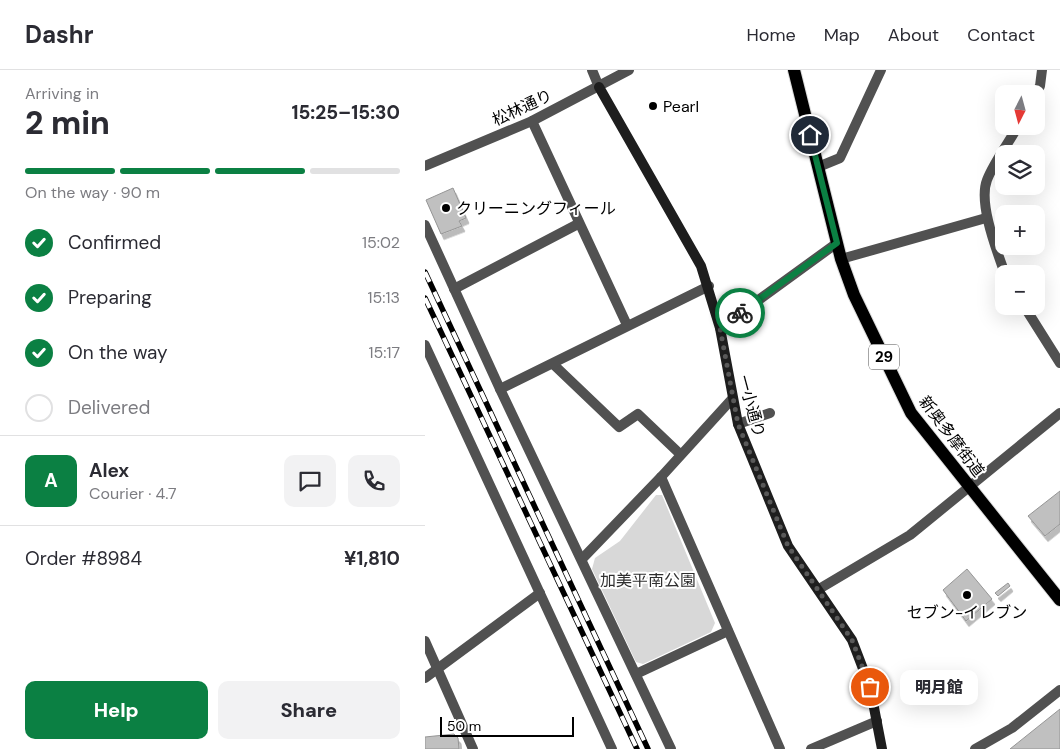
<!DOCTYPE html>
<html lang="en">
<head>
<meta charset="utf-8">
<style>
	body { margin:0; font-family:"DM Sans","Noto Sans JP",sans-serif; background:#f2f2f3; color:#2b2b33; height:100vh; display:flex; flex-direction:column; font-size:19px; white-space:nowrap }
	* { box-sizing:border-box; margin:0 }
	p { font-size:16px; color:#7c7c81 }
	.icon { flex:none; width:28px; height:28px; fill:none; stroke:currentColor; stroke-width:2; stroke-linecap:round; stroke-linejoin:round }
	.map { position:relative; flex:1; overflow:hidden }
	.sheet { display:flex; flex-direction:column; background:#fff; width:425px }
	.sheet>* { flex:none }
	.needle { width:32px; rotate:186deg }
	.tools { position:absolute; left:570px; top:15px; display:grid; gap:10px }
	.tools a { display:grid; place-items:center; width:50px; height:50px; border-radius:10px; background:#fff; box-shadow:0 5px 20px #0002; font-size:25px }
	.scale { position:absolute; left:15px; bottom:12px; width:134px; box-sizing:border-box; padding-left:5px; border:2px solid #000; border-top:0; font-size:14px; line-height:18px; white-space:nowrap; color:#000; -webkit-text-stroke:4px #fff; paint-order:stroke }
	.pin { position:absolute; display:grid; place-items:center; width:42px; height:42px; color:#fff; margin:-21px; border:2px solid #fff; border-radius:50%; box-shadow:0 1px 5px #0007 }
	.courier { position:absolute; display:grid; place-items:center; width:50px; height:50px; margin:-25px; border:4px solid #0b8043; border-radius:50%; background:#fff; color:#222; box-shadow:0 1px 6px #0007 }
	.bubble { position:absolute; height:35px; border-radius:10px; background:#fff; box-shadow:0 5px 20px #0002; font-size:16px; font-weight:800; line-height:35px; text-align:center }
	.headline em { font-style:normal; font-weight:800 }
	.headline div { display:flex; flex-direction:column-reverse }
	.headline { display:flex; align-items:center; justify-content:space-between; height:85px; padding:0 25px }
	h1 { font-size:32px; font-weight:800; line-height:38px }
	.bar { display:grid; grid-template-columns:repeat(4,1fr); gap:8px 5px; align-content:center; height:60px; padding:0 25px }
	.bar i { height:6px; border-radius:4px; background:#e1e1e2 }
	.bar .on { background:#0b8043 }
	.bar p { grid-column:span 4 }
	.line { display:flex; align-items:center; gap:12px; padding:0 25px; border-top:1px solid #e1e1e2 }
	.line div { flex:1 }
	.round { display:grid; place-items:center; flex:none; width:52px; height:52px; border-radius:10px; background:#f2f2f3 }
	ol { padding:0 25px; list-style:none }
	li { display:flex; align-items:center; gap:15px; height:55px }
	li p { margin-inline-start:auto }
	li .icon { padding:5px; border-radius:50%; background:#0b8043; color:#fff; stroke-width:4 }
	li:last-child { color:#7c7c81 }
	li i { width:28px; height:28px; border:2px solid #e1e1e2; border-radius:50% }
	.cta { display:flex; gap:10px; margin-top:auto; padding:10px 25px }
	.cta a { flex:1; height:58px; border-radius:10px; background:#0b8043; color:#fff; font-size:20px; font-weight:800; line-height:58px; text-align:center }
	.cta a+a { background:#f2f2f3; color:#2b2b33 }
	header { display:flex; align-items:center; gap:30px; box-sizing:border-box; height:70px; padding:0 25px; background:#fff; border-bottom:1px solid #e1e1e2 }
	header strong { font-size:24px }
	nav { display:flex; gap:28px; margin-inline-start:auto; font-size:18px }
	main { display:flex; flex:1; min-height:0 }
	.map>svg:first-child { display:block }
	.green { fill:#d8d8d8 }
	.building { fill:#c0c0c0; stroke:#959595; filter:url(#shadow) }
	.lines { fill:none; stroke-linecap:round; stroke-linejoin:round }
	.primary-casing { stroke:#dbdbdb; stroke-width:14 }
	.lane { stroke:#515151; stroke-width:10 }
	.street { stroke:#515151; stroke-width:10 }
	.secondary { stroke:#1e1e1e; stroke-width:10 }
	.primary { stroke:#000; stroke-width:12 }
	.rail-casing { stroke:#000; stroke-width:5.5 }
	.rail { stroke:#fff; stroke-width:4; stroke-dasharray:11; stroke-linecap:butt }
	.done { stroke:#595959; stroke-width:5; stroke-dasharray:0 9 }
	.route { stroke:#0b8043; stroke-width:6 }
	.poi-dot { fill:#000; stroke:#fff; stroke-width:2 }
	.labels { text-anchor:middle; stroke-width:4; stroke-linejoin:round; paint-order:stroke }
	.shield { fill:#fff; stroke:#4c4c4c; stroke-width:1 }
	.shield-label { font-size:15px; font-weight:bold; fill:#000 }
	.poi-label { font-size:16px; fill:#000; stroke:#fff; text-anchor:start }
	.street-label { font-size:16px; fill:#000; stroke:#fff }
	.park-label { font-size:16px; fill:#2f2f2f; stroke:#fff }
</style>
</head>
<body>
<header>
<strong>Dashr</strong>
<nav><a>Home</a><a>Map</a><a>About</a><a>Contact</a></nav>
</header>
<main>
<section class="sheet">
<div class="headline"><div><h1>2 min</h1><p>Arriving in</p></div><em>15:25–15:30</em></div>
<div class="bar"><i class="on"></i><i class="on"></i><i class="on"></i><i></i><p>On the way · 90 m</p></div>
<ol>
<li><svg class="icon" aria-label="check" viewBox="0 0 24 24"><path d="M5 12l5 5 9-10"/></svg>Confirmed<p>15:02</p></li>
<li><svg class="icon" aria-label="check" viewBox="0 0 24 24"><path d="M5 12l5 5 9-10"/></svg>Preparing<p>15:13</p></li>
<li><svg class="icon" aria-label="check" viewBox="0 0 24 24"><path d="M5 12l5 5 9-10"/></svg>On the way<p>15:17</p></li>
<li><i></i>Delivered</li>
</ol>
<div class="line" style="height:90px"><b class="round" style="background:#0b8043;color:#fff">A</b><div><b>Alex</b><p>Courier · 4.7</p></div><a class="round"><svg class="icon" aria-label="chat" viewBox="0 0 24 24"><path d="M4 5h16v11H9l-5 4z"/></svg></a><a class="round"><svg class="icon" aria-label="phone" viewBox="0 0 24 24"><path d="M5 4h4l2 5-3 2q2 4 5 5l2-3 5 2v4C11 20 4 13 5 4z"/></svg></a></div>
<div class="line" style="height:65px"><div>Order #8984</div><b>¥1,810</b></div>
<div class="cta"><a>Help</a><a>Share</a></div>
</section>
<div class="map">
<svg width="635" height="679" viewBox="0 0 635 679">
	<defs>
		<filter id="shadow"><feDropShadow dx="3" dy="5.5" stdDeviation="0" flood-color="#0004"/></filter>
	</defs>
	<rect width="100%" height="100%" fill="#fff"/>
	<path class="green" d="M231,425H237L290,553L286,562L218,594L211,592L167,499L170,488L195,471Z"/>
	<g class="building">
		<path d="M28,118L41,148L34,151L37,156L16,164L1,130Z"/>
		<path d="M635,421V454L620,466L603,446Z"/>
		<path d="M542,499L567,529L541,551L518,520Z"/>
		<path d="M583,513L585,516L573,526L570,523Z"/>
		<path d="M635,639V679H585Z"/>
		<path d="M29,664L33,668L34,679H0V667Z"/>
	</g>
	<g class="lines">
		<g class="primary-casing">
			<path id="primary" d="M369,0L416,189L429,225L486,343L635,530"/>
		</g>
		<g class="lane">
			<path d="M107,51L202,255"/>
			<path d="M29,219L153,154"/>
			<path d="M128,294L194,357L213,344L255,384"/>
			<path d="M313,354L345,343"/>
			<path d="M211,604L303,561"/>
		</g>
		<g class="street">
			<path d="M167,0L174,17"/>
			<path d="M610,24L615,16L617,0"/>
			<path d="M0,96L107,51L204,0"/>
			<path d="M393,97L415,88L456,0"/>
			<path d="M0,155L75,319L246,679"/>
			<path d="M416,189L561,148"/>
			<path d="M580,204C572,181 553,133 562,110C569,92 583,74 593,56"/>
			<path d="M599,236L635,293"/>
			<path d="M295,258L412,173"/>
			<path d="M0,275L187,679"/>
			<path d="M75,319L284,216"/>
			<path d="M236,407L355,679"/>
			<path d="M157,489L236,407L307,329"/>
			<path d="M394,519L485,465L635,343"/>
			<path d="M0,571L48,679"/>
			<path d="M0,608L115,523"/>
			<path d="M386,679L452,651"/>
			<path d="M550,679L587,658L635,620"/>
		</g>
		<path class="secondary" d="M174,17L276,196L295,258L313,354L363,476L427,570L445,617L457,679"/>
		<use href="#primary" class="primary"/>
		<g class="rail-casing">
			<g id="rail">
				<path d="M0,202L223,679"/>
				<path d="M0,228L212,679"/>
			</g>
		</g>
		<use href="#rail" class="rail"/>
	</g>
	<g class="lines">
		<path class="done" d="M315,243L295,258L313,354L363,476L427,570L445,617"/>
		<path class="route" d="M315,243L412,173L385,65"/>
	</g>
	<g class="poi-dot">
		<circle cx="228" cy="36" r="5"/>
		<circle cx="21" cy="138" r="5"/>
		<circle cx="542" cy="525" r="5"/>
	</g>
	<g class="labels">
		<rect class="shield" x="444" y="274.5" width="30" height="25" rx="4"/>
		<g class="shield-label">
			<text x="459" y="292">29</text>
		</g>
		<g class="poi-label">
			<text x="238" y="42">Pearl</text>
			<text x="31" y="144">クリーニングフィール</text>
			<text x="542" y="548" text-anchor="middle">セブン-イレブン</text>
		</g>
		<g class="street-label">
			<text transform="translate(97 37) rotate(-25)" y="6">松林通り</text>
			<text transform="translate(327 336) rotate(75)" y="6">一小通り</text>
			<text transform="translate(527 366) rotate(53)" y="6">新奥多摩街道</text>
		</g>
		<g class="park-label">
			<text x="223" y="516">加美平南公園</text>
		</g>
	</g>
</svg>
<div class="tools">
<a><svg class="needle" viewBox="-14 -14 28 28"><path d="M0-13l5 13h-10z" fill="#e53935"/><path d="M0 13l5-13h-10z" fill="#7c7c81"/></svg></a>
<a><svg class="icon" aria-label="layers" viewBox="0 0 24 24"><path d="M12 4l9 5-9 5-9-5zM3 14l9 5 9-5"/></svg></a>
<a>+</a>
<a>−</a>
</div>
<div class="scale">50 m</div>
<div class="pin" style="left:445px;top:617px;background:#ea580c"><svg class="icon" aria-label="bag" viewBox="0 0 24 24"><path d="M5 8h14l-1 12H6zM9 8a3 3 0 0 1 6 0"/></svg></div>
<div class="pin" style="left:385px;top:65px;background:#1f2937"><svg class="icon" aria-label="home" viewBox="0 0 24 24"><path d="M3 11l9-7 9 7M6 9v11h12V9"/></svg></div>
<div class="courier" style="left:315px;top:243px"><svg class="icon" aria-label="bike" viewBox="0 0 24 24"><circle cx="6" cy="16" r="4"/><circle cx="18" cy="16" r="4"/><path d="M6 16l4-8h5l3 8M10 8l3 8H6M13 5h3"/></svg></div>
<div class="bubble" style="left:475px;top:600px;width:78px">明月館</div>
</div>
</main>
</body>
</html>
